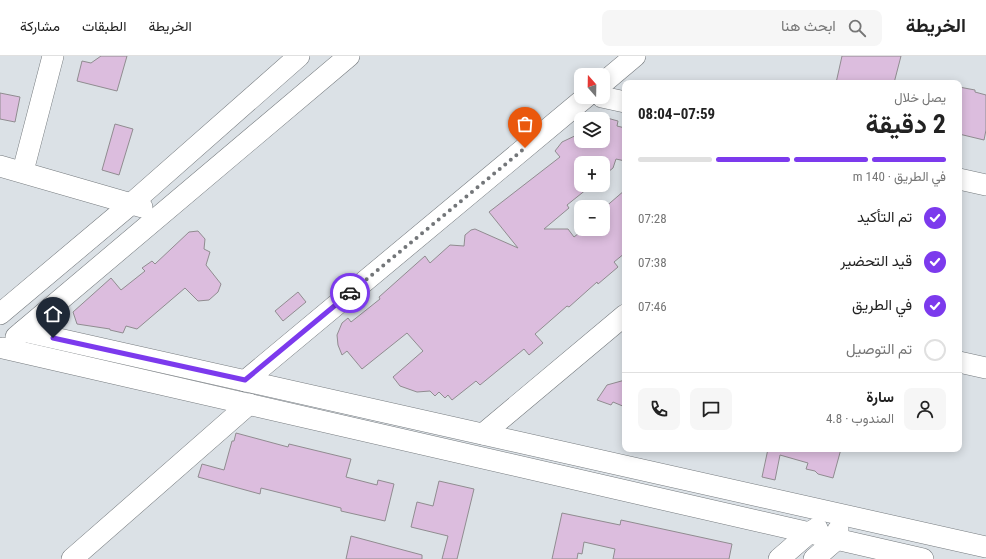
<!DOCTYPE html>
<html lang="ar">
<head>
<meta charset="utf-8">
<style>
	body { margin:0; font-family:"Roboto Condensed",Vazirmatn,sans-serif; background:#f6f6f6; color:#222; direction:rtl; height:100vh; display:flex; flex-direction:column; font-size:15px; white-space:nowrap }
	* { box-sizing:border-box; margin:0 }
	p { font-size:13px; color:#767676 }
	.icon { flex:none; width:22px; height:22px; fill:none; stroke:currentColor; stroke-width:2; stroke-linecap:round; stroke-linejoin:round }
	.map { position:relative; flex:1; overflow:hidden; direction:ltr }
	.drawer { position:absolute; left:622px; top:24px; width:340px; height:372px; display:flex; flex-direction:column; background:#fff; border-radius:8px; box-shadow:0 2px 10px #0003; direction:rtl }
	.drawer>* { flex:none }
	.needle { width:26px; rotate:340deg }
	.fabs { position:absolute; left:574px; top:12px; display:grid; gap:8px }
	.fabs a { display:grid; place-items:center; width:36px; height:36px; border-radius:8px; background:#fff; box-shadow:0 2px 10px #0003; font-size:20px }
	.pin { position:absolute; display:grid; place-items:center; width:34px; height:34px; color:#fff; margin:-41px -17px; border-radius:50% 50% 50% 0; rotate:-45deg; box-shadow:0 0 4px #0007 }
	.pin .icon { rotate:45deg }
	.courier { position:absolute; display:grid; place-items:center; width:40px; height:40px; margin:-20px; border:3px solid #7c3aed; border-radius:50%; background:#fff; color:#222; box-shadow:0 1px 5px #0007 }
	.head em { font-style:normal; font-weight:700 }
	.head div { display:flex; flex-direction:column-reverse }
	.head { display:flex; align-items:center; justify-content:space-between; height:68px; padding:0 16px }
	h1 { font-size:26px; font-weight:700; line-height:30px }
	.bar { display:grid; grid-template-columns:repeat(4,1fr); gap:6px 4px; align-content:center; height:48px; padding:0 16px }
	.bar i { height:5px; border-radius:3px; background:#e0e0e0 }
	.bar .on { background:#7c3aed }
	.bar p { grid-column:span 4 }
	.line { display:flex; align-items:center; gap:10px; padding:0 16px; border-top:1px solid #e0e0e0 }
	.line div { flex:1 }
	.round { display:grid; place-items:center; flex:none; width:42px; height:42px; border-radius:8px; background:#f6f6f6 }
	ol { padding:0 16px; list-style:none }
	li { display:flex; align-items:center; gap:12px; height:44px }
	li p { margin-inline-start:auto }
	li .icon { padding:4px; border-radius:50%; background:#7c3aed; color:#fff; stroke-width:4 }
	li:last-child { color:#767676 }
	li i { width:22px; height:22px; border:2px solid #e0e0e0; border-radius:50% }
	header { display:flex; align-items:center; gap:24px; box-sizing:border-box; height:56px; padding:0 20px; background:#fff; border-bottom:1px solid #e0e0e0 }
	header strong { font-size:19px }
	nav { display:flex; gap:22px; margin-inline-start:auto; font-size:14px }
	.search { width:280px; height:36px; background:#f6f6f6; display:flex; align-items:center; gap:10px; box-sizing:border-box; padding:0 14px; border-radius:8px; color:#767676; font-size:15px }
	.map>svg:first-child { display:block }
	.building { fill:#dcbdde; stroke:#908c90 }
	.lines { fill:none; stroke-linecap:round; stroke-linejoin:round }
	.minor-casing { stroke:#757a7e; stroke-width:22 }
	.minor { stroke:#fff; stroke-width:21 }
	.done { stroke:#737679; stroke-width:4; stroke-dasharray:0 7.2 }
	.route { stroke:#7c3aed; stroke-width:5 }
</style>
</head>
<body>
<header>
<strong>الخريطة</strong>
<div class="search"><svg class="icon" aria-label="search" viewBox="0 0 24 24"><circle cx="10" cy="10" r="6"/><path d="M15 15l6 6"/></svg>ابحث هنا</div>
<nav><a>الخريطة</a><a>الطبقات</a><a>مشاركة</a></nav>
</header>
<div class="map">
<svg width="986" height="503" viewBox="0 0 986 503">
	<rect width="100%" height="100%" fill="#dbe1e6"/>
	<g class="building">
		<path d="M101,0H127L117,35L77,25L82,5L91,7Z"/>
		<path d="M842,0H901L894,27H836Z"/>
		<path d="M959,31L975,34V36L986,39V74L984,84L959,78Z"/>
		<path d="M0,37L20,41L15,66L0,63Z"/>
		<path d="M607,62L618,65L617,70L625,72V105L616,103L613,112L603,120V107H581V129H592L567,149L569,152L544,173H568L574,181L584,173H603V153L625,134V197L614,206L618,211L598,228L597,226L569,251L567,250L535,278L543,287L529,299L524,293L480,329L476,325L452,344L448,339L445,342L439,336L435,340L430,335L417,336L400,330L393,321L423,295L407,277L362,313L347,295L342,299L338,289L337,279L342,267L348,262L351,266L380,243L379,241L425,200L430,207L450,189L464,190L465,179L471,174L475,173L518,192L489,156L560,101L555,95L562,86L581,77V85H603V68Z"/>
		<path d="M115,68L133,73L119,119L102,114Z"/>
		<path d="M198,175L205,183L204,193L210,196L206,209L221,228L218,236L209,244L198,245L185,232L137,273L126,270L123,277L110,274V273L77,268L73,256L111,222L121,234L145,215L142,212L152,205L155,208L189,176Z"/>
		<path d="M298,236L306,246L283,265L275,255Z"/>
		<path d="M625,324V351L613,346L611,349L597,344L607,329Z"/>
		<path d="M236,377L288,391L289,388L351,403L346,421L377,429L378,424L394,428L385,465L341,455V452L261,432L260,438L198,421L202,408L224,414L232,385H234Z"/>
		<path d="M768,393H841L833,422L818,418L815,415L806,413L808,407L780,399L775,424L762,421Z"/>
		<path d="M439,425L474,433L457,503H442L448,480L411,471L417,446L433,450Z"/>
		<path d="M562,457L620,469L621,464L732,488L729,503H613L615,493L584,486L582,498L578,497L577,503H552Z"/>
		<path d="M351,480L422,499V503H346Z"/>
	</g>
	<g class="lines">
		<g class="minor-casing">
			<g id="minor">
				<path d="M603,27L635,0"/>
				<path d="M602,41L625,46"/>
				<path d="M0,110L142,151"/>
				<path d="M23,115L53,0"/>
				<path d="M959,123L986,129"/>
				<path d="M0,258L131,148L299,0"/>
				<path d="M23,275L986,491"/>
				<path d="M16,281L349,0"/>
				<path d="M3,292L923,503"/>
				<path d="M959,306L986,312"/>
				<path d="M245,325L586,41"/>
				<path d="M483,378L625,259"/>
				<path d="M72,503L249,348"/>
				<path d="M779,503L809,477L817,472"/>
				<path d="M814,503L837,483L838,474"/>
			</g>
		</g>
		<use href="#minor" class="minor"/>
	</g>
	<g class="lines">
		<path class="done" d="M350,237L525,92"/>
		<path class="route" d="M53,282L245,324L350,237"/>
	</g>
</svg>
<div class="fabs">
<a><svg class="needle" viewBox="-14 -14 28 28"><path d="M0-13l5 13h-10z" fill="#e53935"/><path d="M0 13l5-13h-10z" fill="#767676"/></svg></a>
<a><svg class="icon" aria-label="layers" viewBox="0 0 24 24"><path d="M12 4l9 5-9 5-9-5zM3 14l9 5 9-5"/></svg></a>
<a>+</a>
<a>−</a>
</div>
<div class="pin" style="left:525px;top:92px;background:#ea580c"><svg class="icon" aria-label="bag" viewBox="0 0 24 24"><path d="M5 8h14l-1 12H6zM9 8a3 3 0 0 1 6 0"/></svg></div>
<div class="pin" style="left:53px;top:282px;background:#1f2937"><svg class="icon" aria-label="home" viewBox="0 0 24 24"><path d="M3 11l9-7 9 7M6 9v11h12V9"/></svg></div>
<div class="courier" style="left:350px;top:237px"><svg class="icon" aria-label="car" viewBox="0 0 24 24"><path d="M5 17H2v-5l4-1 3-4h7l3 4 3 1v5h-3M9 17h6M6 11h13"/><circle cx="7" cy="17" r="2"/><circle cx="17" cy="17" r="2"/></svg></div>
<section class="drawer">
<div class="head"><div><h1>2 دقيقة</h1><p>يصل خلال</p></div><em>07:59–08:04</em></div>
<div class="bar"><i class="on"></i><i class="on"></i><i class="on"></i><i></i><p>في الطريق · 140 m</p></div>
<ol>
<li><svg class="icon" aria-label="check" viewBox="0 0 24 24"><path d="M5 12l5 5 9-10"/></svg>تم التأكيد<p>07:28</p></li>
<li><svg class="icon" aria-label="check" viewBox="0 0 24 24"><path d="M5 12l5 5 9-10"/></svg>قيد التحضير<p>07:38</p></li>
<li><svg class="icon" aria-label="check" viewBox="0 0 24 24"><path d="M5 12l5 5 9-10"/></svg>في الطريق<p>07:46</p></li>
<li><i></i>تم التوصيل</li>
</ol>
<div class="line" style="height:72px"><a class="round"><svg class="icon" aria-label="person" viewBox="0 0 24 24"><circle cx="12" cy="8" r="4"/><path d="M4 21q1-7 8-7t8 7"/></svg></a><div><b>سارة</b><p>المندوب · 4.8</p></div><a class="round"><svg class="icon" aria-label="chat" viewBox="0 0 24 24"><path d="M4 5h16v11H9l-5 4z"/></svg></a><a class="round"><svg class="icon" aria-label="phone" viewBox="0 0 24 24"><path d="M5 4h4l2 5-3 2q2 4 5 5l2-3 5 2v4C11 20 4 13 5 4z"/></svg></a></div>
</section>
</div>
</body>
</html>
